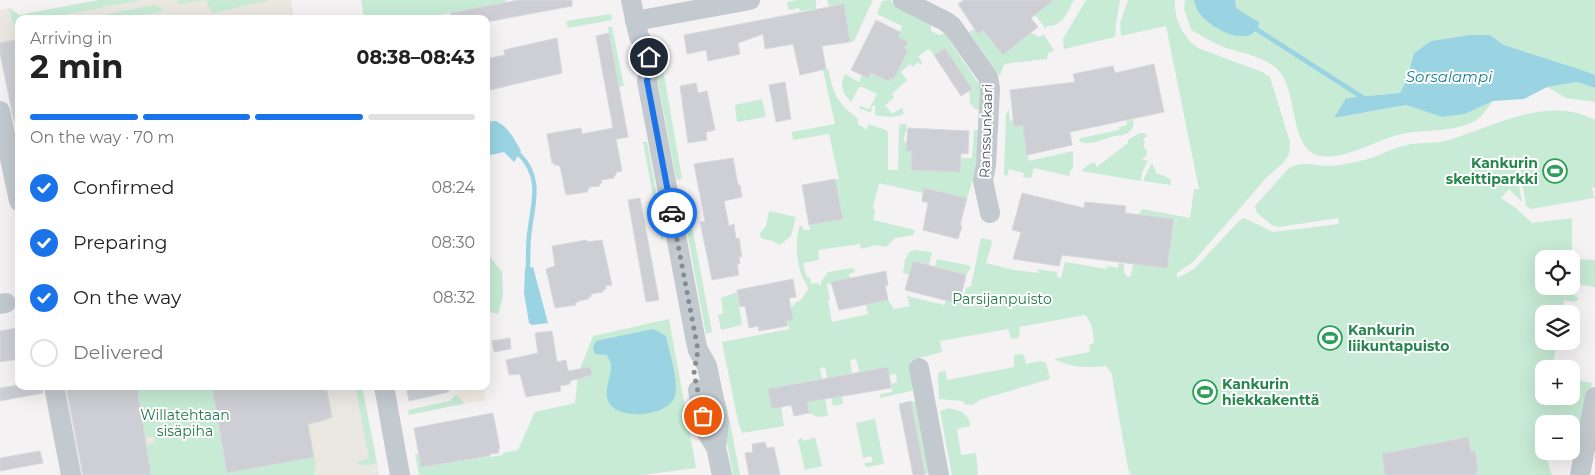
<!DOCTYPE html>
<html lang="en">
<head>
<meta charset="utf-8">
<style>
	body { margin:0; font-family:Montserrat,sans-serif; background:#f2f2f2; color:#222; height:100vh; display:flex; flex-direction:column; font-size:19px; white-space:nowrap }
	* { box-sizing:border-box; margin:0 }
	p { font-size:16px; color:#767676 }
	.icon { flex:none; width:28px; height:28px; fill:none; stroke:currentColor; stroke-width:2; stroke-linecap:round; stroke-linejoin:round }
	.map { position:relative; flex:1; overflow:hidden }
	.drawer { position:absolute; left:15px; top:15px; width:475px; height:375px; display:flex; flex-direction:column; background:#fff; border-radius:10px; box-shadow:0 5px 20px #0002 }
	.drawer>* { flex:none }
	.fabs { position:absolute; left:1535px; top:250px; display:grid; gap:10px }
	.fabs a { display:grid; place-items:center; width:45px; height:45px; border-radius:10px; background:#fff; box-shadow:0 5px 20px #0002; font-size:25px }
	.pin { position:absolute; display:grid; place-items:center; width:42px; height:42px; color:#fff; margin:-21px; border:2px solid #fff; border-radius:50%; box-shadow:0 1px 5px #0007 }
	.courier { position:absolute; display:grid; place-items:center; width:50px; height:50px; margin:-25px; border:4px solid #1a73e8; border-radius:50%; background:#fff; color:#222; box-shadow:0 1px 6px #0007 }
	.overview em { font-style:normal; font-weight:700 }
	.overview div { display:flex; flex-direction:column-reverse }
	.overview { display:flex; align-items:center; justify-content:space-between; height:85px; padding:0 15px }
	h1 { font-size:32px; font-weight:700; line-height:38px }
	.bar { display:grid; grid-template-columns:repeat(4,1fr); gap:8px 5px; align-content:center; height:60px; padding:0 15px }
	.bar i { height:6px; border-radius:4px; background:#e0e0e0 }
	.bar .selected { background:#1a73e8 }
	.bar p { grid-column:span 4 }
	ol { padding:0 15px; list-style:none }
	li { display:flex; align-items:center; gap:15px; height:55px }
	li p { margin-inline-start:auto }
	li .icon { padding:5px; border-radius:50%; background:#1a73e8; color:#fff; stroke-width:4 }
	li:last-child { color:#767676 }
	li i { width:28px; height:28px; border:2px solid #e0e0e0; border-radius:50% }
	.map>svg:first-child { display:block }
	.commercial { fill:#eae8e1 }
	.green { fill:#c7ebd5 }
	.sand { fill:#f0ebe3 }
	.water { fill:#9ad4e3 }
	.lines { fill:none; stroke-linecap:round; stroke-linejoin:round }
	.stream { stroke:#9ad4e3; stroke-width:4.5 }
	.building { fill:#cdcfd4; stroke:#d7d9dd }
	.minor { stroke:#c2c9cf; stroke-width:20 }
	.done { stroke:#878c92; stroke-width:5; stroke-dasharray:0 9 }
	.route { stroke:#1a73e8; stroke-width:6 }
	.labels { text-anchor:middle; stroke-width:4; stroke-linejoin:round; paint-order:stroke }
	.street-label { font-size:14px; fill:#4c555e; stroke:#fff }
	.leisure-label { font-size:14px; font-weight:bold; fill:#27864d; stroke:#fff; text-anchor:start }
	.park-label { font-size:14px; fill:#24784d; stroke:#fff }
	.water-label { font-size:15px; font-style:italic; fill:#1d7f97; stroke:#fff }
</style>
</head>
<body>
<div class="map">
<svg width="1595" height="475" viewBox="0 0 1595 475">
	<rect width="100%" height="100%" fill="#f4f2f3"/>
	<g class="commercial">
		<path d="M99,0H291L294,19H19V152L0,54V10L9,8L19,15Z"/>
		<path d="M63,386H362L379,475H80Z"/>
	</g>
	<g class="green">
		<path d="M99,0H141L41,19H19V23L13,24L9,8L19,15Z"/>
		<path d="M179,0H270L212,13L206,0L180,4L178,3Z"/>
		<path d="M361,0H506L504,3L429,17V19H364Z"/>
		<path d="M797,0H816V9L800,11L799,8L789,10L787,2Z"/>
		<path d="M827,0H873L854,41L850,42L844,4L829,6Z"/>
		<path d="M889,0L937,23L931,25V31L939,35L944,34L942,31L943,27L949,36V40L985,93L984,109H975L970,103L969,91L972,89L945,48L934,55L929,49L918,56L922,62L921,65L918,62L913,67L910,64L901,72L907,80L892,94L894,98L885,105L892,114L902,108L904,114C894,118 886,117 875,115V105L872,106L871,113L859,108L860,106L869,109L877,94L862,87H859L851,102C843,94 839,85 845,74L859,82L862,75L868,78L871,73L889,81L891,78L894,79L908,50L905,48L907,42L898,37L902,26L877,14L882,1Z"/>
		<path d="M1054,0H1074C1067,12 1064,26 1047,26L1046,29L1035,15Z"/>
		<path d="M1086,0H1120L1116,24L1115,37L1064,49L1063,39Z"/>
		<path d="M1128,0H1175C1174,19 1182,36 1198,48L1262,72L1270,77L1290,142L1289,154L1283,163L1268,176L1193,262L1177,273V278L1194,269L1240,220L1244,218L1273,232L1339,224L1338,218L1279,227L1272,225L1257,213L1255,206L1289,168C1303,161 1313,165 1326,166C1337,166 1350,163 1360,161C1377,158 1391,148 1407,145C1419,142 1433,144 1445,141C1491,128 1547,94 1595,120V187L1592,188L1594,198L1531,209L1526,206L1519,161L1513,155L1522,202L1509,189L1501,198L1517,209L1532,223L1572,218V259L1595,260V287L1571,283V259H1544V287L1545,289L1574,295L1579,299L1575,302L1564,300L1562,314H1544V341H1557L1552,369H1544V396H1571L1576,380L1592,383L1582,435L1571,437V424H1544V451L1552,475H1131L1128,468L1114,389L1112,374L1106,366C1087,368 1072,368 1054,359L1090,352L1089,345L1094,343C1093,332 1093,324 1085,315L1019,327L1020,335L1018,338L1011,339L1008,329L940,341L942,352L911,360L915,390L880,398V394L892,392L891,384L897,382L896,374L889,375L888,367L859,372L856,359L850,360L852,373L831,377L835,397H842L843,404L833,406L825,367L820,368L828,416L818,417L809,413L807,402L822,399L818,379L769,389L772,409L781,407L784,426L742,433L738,421L722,342L790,329L785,321L790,306H793L796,302L801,300L808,290C808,284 804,282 802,276C796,262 795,240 800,225L802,226L804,230H810L809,225L843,219L835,179H839L829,134L793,140L792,132L835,124L823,70L828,69C835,97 835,100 858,119V124L867,130L868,124L886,130L888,133V170H898L899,127L901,124H906L907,131L905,132L904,142L907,143L912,151L911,170L960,172L961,158H972L974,130H981L978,172L972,182L967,198L925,188L923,193L879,183L873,207L875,212L873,220L915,230L913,235L895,238L886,247L877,245L861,249L860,244L818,250L819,260L803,263L806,276L810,278L811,284L818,283L821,286V282L828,272L853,268L855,272L849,274L850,278L827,284L830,300H828L832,322L868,314L866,305L888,300L894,309L910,306L907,296L944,305L946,300L956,302L959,295L964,296L966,288L971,286L981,238L991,240L992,243L986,263L1014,270L1040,273L1036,269L1057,272V277L1061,278L1065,262L1107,269L1108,266L1118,268L1119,263L1124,264V272L1127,277L1131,276L1133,264L1167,268L1174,219L1141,215L1138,232V215L1142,209L1190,218L1194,189H1199L1166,26L1121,36L1120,23Z"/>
		<path d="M1185,0H1595V75L1582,70L1504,45L1490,35H1469L1431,41L1414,53L1407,79L1400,93L1346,98L1335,118L1406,105L1442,117L1465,114L1493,101C1488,107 1482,117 1475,121C1450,134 1420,128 1394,136C1373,142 1336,164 1314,154C1289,141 1298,89 1277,69C1263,55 1238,53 1221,46C1211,42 1201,35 1191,30L1184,9Z"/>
		<path d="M154,5L162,8L163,11L124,19H83Z"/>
		<path d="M611,14L612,20L568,28L566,21Z"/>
		<path d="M608,27H612L624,86L619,87Z"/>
		<path d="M974,29L978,34L983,30L1003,55L1031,33L1039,37L1044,34L1054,51L1048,53L1047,59L1004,64L1000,76L969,32Z"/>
		<path d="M654,60L662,64L682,178L679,180L676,178Z"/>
		<path d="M1577,82L1595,88V102L1566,98L1547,87Z"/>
		<path d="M762,99L766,117L737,122L735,105Z"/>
		<path d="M1009,110L1010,120L1014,121V126H1023L1029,161L1073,151V169H1071L1069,176L1034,168L1031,178L1023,177L1024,173L1009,169L1007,176L1004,175L1006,114Z"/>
		<path d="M1133,120C1134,125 1133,128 1130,131C1124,136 1121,135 1115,136C1104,138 1091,147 1079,141L1081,138L1119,130V127L1127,125L1126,121Z"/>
		<path d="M1140,133H1145L1147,136L1143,139L1145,142L1143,147L1147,150V155L1142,160H1148L1142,173L1141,181L1081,171L1089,164L1094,162L1097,167L1128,143V140Z"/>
		<path d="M643,142H647L665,238L661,239Z"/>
		<path d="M1152,163L1157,174L1165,176L1171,180V185L1143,181L1145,176Z"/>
		<path d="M686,195L712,332L706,334L681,199Z"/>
		<path d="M769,211L796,217L791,236L780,245L772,241L761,238L760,233L766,226Z"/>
		<path d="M915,250L932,252L929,265L914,261L910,275L903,273L905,260L909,252Z"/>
		<path d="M490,257L502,272L503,296L498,314L490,312L486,297V258Z"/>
		<path d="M937,259L967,265L971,267L966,275L935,266Z"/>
		<path d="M737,292L742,325L721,330L718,315L723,313L721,298Z"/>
		<path d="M669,319L696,468L643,475H419L415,454H419L422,467L503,455V453L518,450L535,412L575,403L578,374L593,336Z"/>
		<path d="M1019,354L1024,355L1026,364L1041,361L1046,363L1050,379L982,399L972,405L964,404L963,401L939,399L938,373L945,370L947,380L1014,367V355Z"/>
		<path d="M137,386H212L227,473L314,457L316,462L314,475H151L146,444L155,443L154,437L145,438Z"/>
		<path d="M355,386H362L377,463C370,466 363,466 356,462L369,458Z"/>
		<path d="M456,395L464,402L463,404L409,415L408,410L449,401Z"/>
		<path d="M719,399H722L726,402L740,475H733Z"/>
		<path d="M911,401L918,402L931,472L925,475Z"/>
		<path d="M949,408L962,412L969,419L970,426L957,429L961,455L976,453L978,475H952L940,411Z"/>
		<path d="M875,419L884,464L866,467L864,463L873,462L871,456L863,458L856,423Z"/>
		<path d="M815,437L822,466L805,470L798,440L801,438L805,441Z"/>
	</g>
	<path class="sand" d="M483,386L486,400L463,404L464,402L456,395L459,391Z"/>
	<g class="water">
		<path d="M1194,0H1235L1236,8L1260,23C1258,26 1256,30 1253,33C1239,44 1206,25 1198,11C1196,8 1195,4 1194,0Z"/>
		<path d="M1469,35H1490L1504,45L1582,70L1595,75V88L1577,82L1547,87L1524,99L1493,101L1465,114L1442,117L1406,105L1334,118L1346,98L1400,93L1407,79L1414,53L1431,41Z"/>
		<path d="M495,121C508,125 515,141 521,151L514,162L504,152L486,156V122Z"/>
		<path d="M533,267L548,323L532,325L529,323L524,293L525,268Z"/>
		<path d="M653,329L666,336C669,352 679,380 675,396C670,415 621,422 609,403C603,392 611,378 611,366C611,362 608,358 607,355L595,354L593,347L596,341Z"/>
	</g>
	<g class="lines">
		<g class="stream">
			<path d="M1256,29L1362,97"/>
			<path d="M519,154C544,179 532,205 529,236C528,246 528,257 528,267"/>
		</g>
	</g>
	<g class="building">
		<path d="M519,0H572V6L486,22V19H450V13Z"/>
		<path d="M964,0H1054L1031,18L1038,27L1003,55L983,30L978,34L958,4Z"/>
		<path d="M844,4L850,42L822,46L826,69L800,75L793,44L765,49L763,34L738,43L740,54L708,61L706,50L687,54L684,35Z"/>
		<path d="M876,20L900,32L898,37L908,42L904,48L908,50L894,79L891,78L889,81L871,73L868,78L851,70Z"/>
		<path d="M609,33L628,137L616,139L622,171L616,172V175L614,176V178L601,180L602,183L599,184L600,186L589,187L587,192L566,195L560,166H558L557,165H554V162L552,163L547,134L581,128L582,134L613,128L596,36Z"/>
		<path d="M557,38L562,73L486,91V59L505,55L504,50Z"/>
		<path d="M19,39V121H14L0,53V43Z"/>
		<path d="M945,48L972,89L961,96L934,55Z"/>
		<path d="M1154,64L1164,112L1070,132L1072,145L1027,155L1023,126H1014L1010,90L1075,82L1073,74L1113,66L1115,73Z"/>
		<path d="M785,82L791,119L776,122L769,85Z"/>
		<path d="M696,83L698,93L707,91L715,130L706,132L707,140L688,143L680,86Z"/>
		<path d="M908,128L969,131L968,154L961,153L960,172L911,170L912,151H906Z"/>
		<path d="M733,158L738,185H740L742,197L724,201L729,226L734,224L736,239L739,238L742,257H739L740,264H737L739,275L712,280L700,222L705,221L694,164Z"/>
		<path d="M835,179L843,219L809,225L802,185Z"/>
		<path d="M924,188L967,198L960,225L962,226L958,239L923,230L928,203L922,201Z"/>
		<path d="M1022,193L1084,208L1085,202L1126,206L1125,213L1174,219L1167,268L1062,255L1059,266L1013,259L1021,232L1012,230Z"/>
		<path d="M640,198L659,300L646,302L628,200Z"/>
		<path d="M587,240V242L602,240L612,285L605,286L606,289L603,290V292L591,294V297H588V299L578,301V302L575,303L576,305L555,308L546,269L555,266L552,246Z"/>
		<path d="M913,261L966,275L961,296L959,295L958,300L956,299V303L905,290Z"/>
		<path d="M886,271L888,286L885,285L888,300L839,310L831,282Z"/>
		<path d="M793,279L796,297L789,298L793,320L786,321L787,326L759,331L758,326L749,328L745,306L740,307L737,290Z"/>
		<path d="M17,328L19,359L0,362V331Z"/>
		<path d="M552,331L557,362L566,360L568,371L590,367L592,375L570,381V384L560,386L561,391L526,397L520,374L509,375L506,360L538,353L535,333Z"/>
		<path d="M510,338L511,349L494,352L492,341Z"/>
		<path d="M888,367L891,388L807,402L809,413L794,416L791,405L772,409L768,389Z"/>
		<path d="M19,385L42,386L43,393L0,401V388Z"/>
		<path d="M66,386H137L151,475H83Z"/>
		<path d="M212,386H326L332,417L322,421L308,424L314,457L227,473Z"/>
		<path d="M406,386H448L449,392L409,401Z"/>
		<path d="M911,401L925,475H913L899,404Z"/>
		<path d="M493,413L500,449H498L499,453L490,454V456L421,467L414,428Z"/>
		<path d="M1468,437L1471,452L1475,451L1478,472H1475L1476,475H1385L1382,454Z"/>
		<path d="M765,442L767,448L774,447L780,475H749L745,453L753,452L752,444Z"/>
		<path d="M40,451L43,463L0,471V458Z"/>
	</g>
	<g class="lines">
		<g class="minor">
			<path d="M631,0L638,33"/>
			<path d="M903,0L945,21L952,26L988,77L990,89L986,165L983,181L990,213"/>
			<path d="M635,21L750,0"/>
			<path d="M639,37C652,52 651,63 647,81L696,342L698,350L707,366L719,423L716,447L722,475"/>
			<path d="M0,111L19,201"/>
			<path d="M0,304L6,303"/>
			<path d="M919,368L939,475"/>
			<path d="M54,386L71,475"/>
			<path d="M384,386L400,475"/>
			<path d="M698,390L705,430L716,447"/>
			<path d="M1580,475L1595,397"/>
		</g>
	</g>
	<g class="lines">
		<path class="done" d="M672,213L698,350L694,373L703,416"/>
		<path class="route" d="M649,57L650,66L647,81L672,213"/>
	</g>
	<defs>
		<g id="stadium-ring" transform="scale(1.25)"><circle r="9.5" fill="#fff" stroke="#2e9e5b" stroke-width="1.5"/><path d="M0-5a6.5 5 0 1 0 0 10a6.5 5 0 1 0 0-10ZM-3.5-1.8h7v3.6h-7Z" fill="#2e9e5b"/></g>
	</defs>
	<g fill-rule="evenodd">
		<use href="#stadium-ring" x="1555" y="171"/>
		<use href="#stadium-ring" x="1330" y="338"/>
		<use href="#stadium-ring" x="1205" y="392"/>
	</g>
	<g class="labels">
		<g class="street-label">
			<text transform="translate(986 131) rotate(-88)" y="5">Ranssunkaari</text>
		</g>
		<g class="leisure-label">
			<text x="1538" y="168" text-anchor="end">Kankurin<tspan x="1538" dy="16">skeittiparkki</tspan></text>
			<text x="1348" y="335">Kankurin<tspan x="1348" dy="16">liikuntapuisto</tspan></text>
			<text x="1222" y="389">Kankurin<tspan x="1222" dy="16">hiekkakenttä</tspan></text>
		</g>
		<g class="park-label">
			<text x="1002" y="304">Parsijanpuisto</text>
			<text x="185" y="420">Willatehtaan<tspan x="185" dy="16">sisäpiha</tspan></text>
		</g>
		<g class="water-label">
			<text x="1449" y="82">Sorsalampi</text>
		</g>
	</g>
</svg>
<div class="fabs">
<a><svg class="icon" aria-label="locate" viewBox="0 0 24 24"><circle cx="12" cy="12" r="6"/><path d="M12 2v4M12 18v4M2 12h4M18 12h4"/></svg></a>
<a><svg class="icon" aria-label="layers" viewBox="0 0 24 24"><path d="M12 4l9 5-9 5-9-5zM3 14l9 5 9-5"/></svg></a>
<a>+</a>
<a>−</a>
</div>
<div class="pin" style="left:703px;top:416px;background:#ea580c"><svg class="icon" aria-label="bag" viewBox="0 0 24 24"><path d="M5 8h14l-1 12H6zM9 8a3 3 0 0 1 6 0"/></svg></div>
<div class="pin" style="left:649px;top:57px;background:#1f2937"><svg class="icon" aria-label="home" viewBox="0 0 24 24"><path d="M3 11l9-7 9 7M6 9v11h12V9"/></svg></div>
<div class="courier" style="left:672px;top:213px"><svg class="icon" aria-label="car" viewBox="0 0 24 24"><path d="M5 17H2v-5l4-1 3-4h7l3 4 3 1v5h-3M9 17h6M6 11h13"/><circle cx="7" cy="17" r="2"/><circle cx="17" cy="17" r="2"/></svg></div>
<section class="drawer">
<div class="overview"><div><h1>2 min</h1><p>Arriving in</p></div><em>08:38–08:43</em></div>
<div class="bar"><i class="selected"></i><i class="selected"></i><i class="selected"></i><i></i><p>On the way · 70 m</p></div>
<ol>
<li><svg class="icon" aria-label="check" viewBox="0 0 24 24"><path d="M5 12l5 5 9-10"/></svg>Confirmed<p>08:24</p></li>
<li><svg class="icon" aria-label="check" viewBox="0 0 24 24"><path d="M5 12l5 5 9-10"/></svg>Preparing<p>08:30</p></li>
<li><svg class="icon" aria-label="check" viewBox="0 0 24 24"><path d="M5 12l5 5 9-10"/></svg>On the way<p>08:32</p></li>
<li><i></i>Delivered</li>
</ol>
</section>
</div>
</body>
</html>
